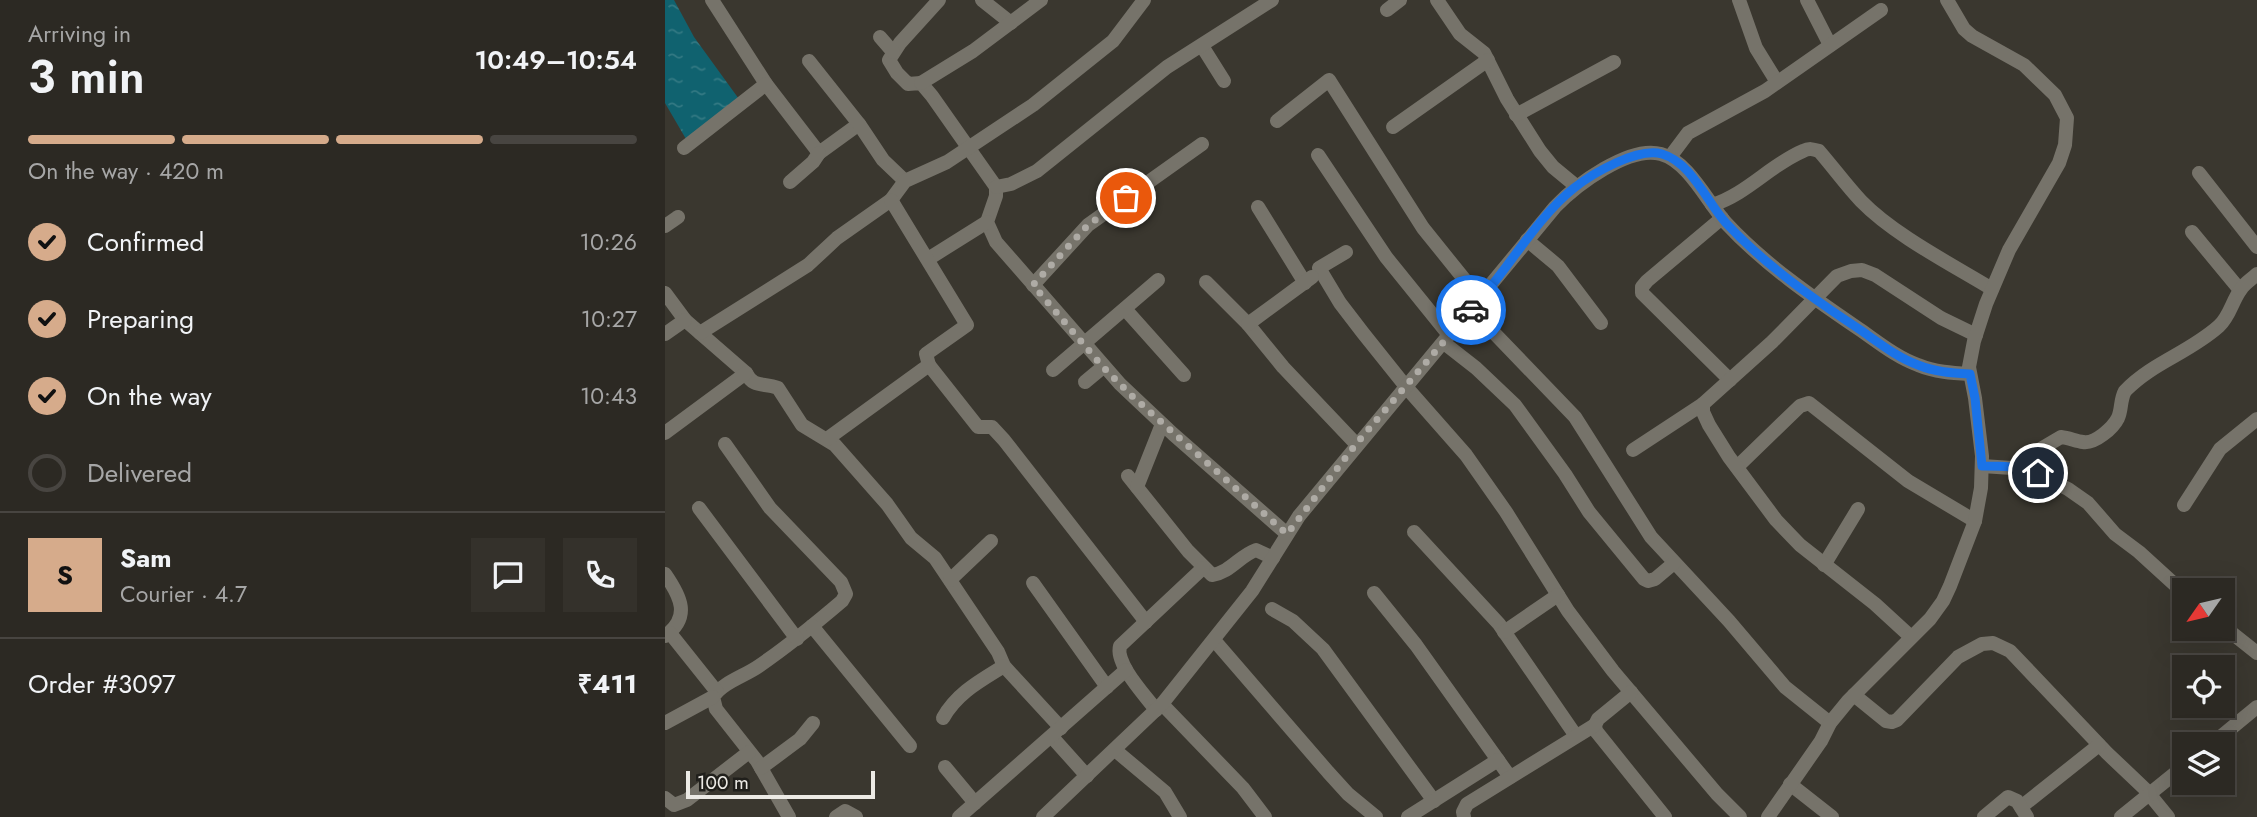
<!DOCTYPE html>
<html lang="en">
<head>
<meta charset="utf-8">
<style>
	body { margin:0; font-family:Jost,sans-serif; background:#34312b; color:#f1f3f6; height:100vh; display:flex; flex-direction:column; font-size:26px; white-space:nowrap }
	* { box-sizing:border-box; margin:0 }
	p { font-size:23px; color:#a6a6a6 }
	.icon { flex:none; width:38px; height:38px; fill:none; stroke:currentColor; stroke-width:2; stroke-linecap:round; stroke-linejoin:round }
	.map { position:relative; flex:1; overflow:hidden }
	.side { display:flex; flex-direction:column; background:#2c2923; width:665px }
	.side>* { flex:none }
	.needle { width:46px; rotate:236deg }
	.controls { position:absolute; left:1507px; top:578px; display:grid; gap:14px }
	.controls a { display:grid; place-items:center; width:63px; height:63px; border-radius:0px; background:#2c2923; box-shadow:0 7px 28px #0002,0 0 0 2px #484541; font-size:35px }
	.scale { position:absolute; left:21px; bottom:18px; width:189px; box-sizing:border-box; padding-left:7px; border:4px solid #eceae5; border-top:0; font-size:19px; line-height:24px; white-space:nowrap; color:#eceae5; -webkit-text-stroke:5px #201f1b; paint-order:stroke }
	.pin { position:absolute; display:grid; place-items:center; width:60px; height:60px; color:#fff; margin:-30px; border:4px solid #fff; border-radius:50%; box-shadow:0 2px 7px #0007 }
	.courier { position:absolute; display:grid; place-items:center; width:70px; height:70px; margin:-35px; border:5px solid #1a73e8; border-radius:50%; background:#fff; color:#222; box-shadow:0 2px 9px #0007 }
	.head em { font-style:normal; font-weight:600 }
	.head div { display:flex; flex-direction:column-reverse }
	.head { display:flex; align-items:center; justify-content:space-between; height:119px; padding:0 28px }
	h1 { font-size:46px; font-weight:600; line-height:52px }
	.bar { display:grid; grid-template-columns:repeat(4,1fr); gap:10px 7px; align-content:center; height:84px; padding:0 28px }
	.bar i { height:9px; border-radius:5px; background:#484541 }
	.bar .active { background:#d6ab8b }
	.bar p { grid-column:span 4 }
	.line { display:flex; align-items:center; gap:18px; padding:0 28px; border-top:2px solid #484541 }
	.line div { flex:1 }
	.round { display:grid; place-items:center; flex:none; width:74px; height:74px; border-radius:0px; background:#34312b }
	ol { padding:0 28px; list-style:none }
	li { display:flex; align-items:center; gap:21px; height:77px }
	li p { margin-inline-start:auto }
	li .icon { padding:7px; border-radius:50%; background:#d6ab8b; color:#111; stroke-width:4 }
	li:last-child { color:#a6a6a6 }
	li i { width:38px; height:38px; border:4px solid #484541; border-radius:50% }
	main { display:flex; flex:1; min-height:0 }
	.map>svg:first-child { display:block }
	.water { fill:url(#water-ripples) }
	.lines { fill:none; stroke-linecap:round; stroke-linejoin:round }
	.minor { stroke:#76736a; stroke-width:14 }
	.done { stroke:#aeaba5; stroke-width:7; stroke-dasharray:0 12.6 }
	.route { stroke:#1a73e8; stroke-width:9 }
</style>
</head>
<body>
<main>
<section class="side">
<div class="head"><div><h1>3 min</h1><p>Arriving in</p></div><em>10:49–10:54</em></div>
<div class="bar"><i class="active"></i><i class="active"></i><i class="active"></i><i></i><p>On the way · 420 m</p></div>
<ol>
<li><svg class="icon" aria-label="check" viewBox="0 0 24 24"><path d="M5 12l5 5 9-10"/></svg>Confirmed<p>10:26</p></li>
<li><svg class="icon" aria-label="check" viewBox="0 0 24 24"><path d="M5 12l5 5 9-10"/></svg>Preparing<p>10:27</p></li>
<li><svg class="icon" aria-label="check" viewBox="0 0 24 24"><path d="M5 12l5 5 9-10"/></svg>On the way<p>10:43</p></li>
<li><i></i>Delivered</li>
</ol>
<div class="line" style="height:126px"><b class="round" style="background:#d6ab8b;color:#111">S</b><div><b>Sam</b><p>Courier · 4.7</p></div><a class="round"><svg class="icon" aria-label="chat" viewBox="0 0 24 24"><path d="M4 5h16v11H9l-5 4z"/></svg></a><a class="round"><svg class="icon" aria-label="phone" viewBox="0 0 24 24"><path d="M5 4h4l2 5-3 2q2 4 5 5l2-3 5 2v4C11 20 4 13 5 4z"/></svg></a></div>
<div class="line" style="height:91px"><div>Order #3097</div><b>₹411</b></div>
</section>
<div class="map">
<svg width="1592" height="817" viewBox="0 0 1592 817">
	<defs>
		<pattern id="water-ripples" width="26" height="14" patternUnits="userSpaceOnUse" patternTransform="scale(1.75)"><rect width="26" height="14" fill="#10626f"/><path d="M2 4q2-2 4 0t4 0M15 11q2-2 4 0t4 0" fill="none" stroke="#337983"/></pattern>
	</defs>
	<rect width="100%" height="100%" fill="#3a372f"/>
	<path class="water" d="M0,0H9L29,37L79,106L21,139L0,103Z"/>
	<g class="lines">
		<g class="minor">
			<path d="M47,0L101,84L154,153L194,124"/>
			<path d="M274,0L235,43L224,60L232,73L243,84L256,83L267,96L331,187V196L322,222L331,242L455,384L508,434L622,534"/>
			<path d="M317,0L346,23"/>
			<path d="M772,0L795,34L819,53L842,99L875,151L888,167L911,186"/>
			<path d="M1074,0L1091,48L1112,82"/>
			<path d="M1142,0L1165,45"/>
			<path d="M722,10L735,0"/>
			<path d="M215,37L228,52"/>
			<path d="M537,46L559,81"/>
			<path d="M144,61L194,124L218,160L240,181"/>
			<path d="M256,83L308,51L376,0"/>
			<path d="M851,115L949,62"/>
			<path d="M612,121L664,80L758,228L816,300"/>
			<path d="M728,127L823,60"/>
			<path d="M19,148L101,84"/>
			<path d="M653,155L721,257L784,335"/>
			<path d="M1005,157L1023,133L1100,91L1216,10"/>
			<path d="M1534,173L1592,247"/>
			<path d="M125,182L148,162L154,153"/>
			<path d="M331,187L346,184L372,171L502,67L607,0"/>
			<path d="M1047,205C1082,194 1105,165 1138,151C1144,148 1148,149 1154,151C1168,167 1181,185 1196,201C1229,235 1286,264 1327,289"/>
			<path d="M593,207L640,283"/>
			<path d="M1057,218L982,281L977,287V293L1065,380"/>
			<path d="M0,226L13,217"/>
			<path d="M1527,232L1575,290"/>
			<path d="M862,240L893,266L936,323"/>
			<path d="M681,252L654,268L675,303L698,333L742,388L801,455L841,512L903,611L948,671L1052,794L1075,817"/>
			<path d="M263,259L322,222"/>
			<path d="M541,282L583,324L618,367L692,445"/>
			<path d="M368,285L423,225L537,144"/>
			<path d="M0,293L20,320L81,373C89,389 99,382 113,388L137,425L170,445L222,504L246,538L270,558L333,652L339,666L396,728"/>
			<path d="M460,309L519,375"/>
			<path d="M807,310L910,417L986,537L1064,621L1120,687L1165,723"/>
			<path d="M583,324L647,277"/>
			<path d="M35,333L143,265L172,238L226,200L240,181L282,162L368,105L448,41L479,0"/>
			<path d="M0,334L20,320"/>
			<path d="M779,343L811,368L850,405L900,474L924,512L979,579L983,581L990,579L1009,563"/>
			<path d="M264,365L313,427H327L339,440L481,622"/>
			<path d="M388,370L493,280"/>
			<path d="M420,382L438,367"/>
			<path d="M0,433L81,373"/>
			<path d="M162,439L264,365L261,354L302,325L226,200"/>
			<path d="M60,444L105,508L176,582L181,594L177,601C150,624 123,646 94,666C80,676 58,682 48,697L51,709L92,761L124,817"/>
			<path d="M968,450L1038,404"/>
			<path d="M1317,466L1362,469L1403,489L1423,503L1450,534L1474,552L1519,593"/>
			<path d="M1072,467L1135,406L1144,403L1243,481L1310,521"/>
			<path d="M1373,473L1368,462L1369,453L1396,437C1404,438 1411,441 1418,442C1430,444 1448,428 1453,418C1457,409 1455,400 1460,391C1488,362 1524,353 1554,326C1565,316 1567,301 1576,289C1580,283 1587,279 1592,274"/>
			<path d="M463,476L523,551L547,575C566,572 574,556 591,550L608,558"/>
			<path d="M472,487L497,424"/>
			<path d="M1519,505L1555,449L1592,419"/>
			<path d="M34,508L132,639"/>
			<path d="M749,532L834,624L911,736"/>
			<path d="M1159,565L1193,509"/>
			<path d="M0,574C16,597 26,617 0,636"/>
			<path d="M285,580L326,541"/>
			<path d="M368,583L442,687"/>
			<path d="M709,593L751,645L845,777"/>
			<path d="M607,609L628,621L658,649L769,801"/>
			<path d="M147,626L245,746"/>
			<path d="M1558,626L1592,653"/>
			<path d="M839,632L893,595"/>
			<path d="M5,633L52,692"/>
			<path d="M1246,637L1210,604L1135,545L1111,520L1064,457L1044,425L1038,412V404L1107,342L1172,276L1186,271L1197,270L1210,275L1276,318L1311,335"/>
			<path d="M549,640L663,772L683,794L711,817"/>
			<path d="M966,692L933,719L930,725L931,731L1000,817"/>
			<path d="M1189,695L1221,721L1227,722L1232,720L1293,657L1317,644L1328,643L1345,651L1442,753L1481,790L1503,817"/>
			<path d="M497,704L578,788L600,817"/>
			<path d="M491,710C480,695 450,664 455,646L538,568"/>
			<path d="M278,718C292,693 315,681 339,666"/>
			<path d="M0,723L48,697"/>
			<path d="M387,737L422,776"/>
			<path d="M1547,744L1592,707"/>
			<path d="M450,750L500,792L515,817"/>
			<path d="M280,767L310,803"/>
			<path d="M96,768L135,739L148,723"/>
			<path d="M1125,784L1167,817"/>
			<path d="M0,798L9,805L22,800L84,752"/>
			<path d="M1356,807L1434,745"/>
			<path d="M171,817L180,811L191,817"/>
			<path d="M294,817L461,670"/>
			<path d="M378,817L497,704L587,591L634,516L890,207C911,185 964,145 996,154C1023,161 1043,203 1061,223C1099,264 1147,297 1194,329C1213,342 1231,357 1253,365C1270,372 1287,373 1305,374"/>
			<path d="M743,817L833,760"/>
			<path d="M799,817L798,812L802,804L930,725"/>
			<path d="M1103,817L1156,741L1165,723L1183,701L1265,619L1278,601L1285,586L1310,521L1316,488L1317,456L1310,398L1304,367L1309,341L1321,304L1344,250L1394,163L1400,145L1402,118L1390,95L1359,65L1307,36L1299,29L1282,0"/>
			<path d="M1319,817L1343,797L1352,801L1362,817"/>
			<path d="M1456,817L1519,766"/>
		</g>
	</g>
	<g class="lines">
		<path class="done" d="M461,198L423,225L368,285L438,367L466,395L622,534L691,444L806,310"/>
		<path class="route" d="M806,310C841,273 870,219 909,188C928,173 973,147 997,154C1026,162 1042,202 1061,223C1099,264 1147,298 1194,329C1213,342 1231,357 1253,365C1270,372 1287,373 1305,374L1310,398L1317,466C1335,466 1355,466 1373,473"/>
	</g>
</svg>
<div class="controls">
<a><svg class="needle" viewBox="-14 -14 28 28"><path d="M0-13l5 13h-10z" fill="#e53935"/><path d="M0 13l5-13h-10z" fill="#a6a6a6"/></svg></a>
<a><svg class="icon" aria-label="locate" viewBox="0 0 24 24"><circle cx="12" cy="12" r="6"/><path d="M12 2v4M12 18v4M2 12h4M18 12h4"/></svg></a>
<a><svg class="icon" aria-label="layers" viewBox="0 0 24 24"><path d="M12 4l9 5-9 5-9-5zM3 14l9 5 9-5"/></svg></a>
</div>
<div class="scale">100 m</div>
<div class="pin" style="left:461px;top:198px;background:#ea580c"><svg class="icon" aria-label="bag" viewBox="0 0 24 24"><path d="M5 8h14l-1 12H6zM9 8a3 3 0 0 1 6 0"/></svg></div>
<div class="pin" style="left:1373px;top:473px;background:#1f2937"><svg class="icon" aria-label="home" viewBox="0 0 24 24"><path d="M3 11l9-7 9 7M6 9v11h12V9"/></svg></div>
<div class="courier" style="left:806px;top:310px"><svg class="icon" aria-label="car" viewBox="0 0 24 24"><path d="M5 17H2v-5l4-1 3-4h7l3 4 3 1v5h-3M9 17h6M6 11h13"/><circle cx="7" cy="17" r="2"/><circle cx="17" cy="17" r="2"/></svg></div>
</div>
</main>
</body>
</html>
